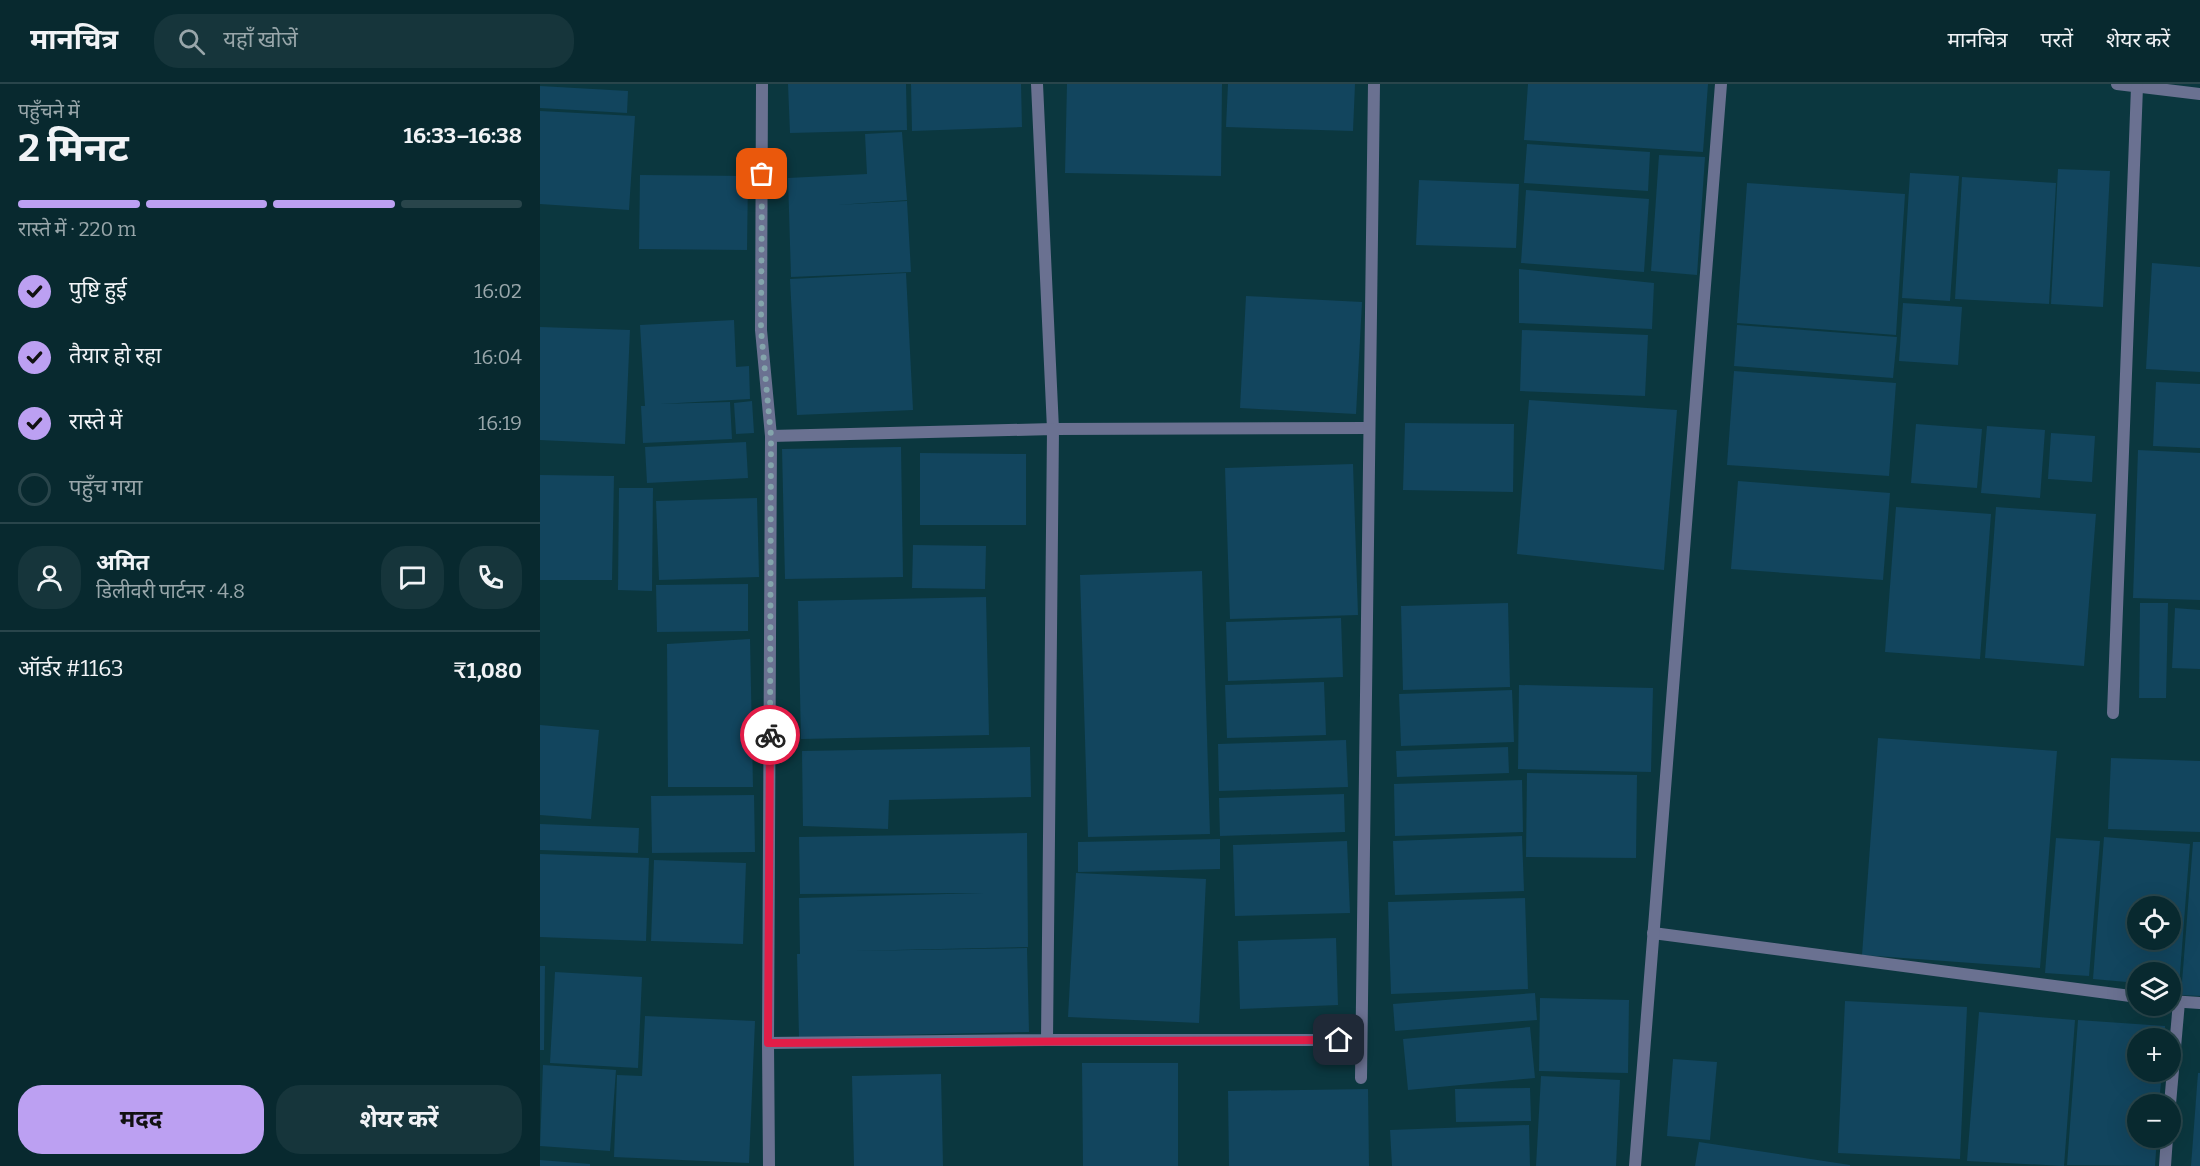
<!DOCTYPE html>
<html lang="hi">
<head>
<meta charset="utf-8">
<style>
	body { margin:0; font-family:Bitter,"Noto Sans Devanagari",serif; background:#16353b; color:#f1f3f6; height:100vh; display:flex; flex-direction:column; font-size:22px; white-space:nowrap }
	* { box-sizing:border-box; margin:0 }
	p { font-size:20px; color:#98a6aa }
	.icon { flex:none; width:33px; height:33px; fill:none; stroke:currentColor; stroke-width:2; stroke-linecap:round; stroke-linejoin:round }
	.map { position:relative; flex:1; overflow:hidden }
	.drawer { display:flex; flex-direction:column; background:#08292f; width:540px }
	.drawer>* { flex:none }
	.buttons { position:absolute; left:1587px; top:812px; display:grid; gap:12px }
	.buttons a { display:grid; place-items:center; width:54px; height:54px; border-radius:50%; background:#08292f; box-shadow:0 6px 24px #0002,0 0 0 2px #29454b; font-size:30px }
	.pin { position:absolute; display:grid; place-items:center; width:51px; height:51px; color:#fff; margin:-26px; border-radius:12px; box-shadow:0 3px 9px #0006 }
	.courier { position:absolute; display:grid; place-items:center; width:60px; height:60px; margin:-30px; border:4px solid #e11d48; border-radius:50%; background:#fff; color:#222; box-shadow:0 2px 8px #0007 }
	.headline em { font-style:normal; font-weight:700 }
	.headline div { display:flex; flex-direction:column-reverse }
	.headline { display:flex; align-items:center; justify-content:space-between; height:102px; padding:0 18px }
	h1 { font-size:39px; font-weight:700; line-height:45px }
	.bar { display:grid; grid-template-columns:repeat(4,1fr); gap:9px 6px; align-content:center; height:72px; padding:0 18px }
	.bar i { height:8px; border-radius:4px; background:#29454b }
	.bar .selected { background:#bca0f2 }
	.bar p { grid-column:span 4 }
	.line { display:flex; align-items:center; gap:15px; padding:0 18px; border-top:2px solid #29454b }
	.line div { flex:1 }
	.round { display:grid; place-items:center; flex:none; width:63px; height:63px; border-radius:24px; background:#16353b }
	ol { padding:0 18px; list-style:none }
	li { display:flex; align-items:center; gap:18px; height:66px }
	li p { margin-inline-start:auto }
	li .icon { padding:6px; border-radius:50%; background:#bca0f2; color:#111; stroke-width:4 }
	li:last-child { color:#98a6aa }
	li i { width:33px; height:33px; border:3px solid #29454b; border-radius:50% }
	.primary-button { display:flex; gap:12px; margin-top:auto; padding:12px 18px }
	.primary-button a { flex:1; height:69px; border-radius:24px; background:#bca0f2; color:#111; font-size:24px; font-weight:700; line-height:69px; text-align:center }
	.primary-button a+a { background:#16353b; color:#f1f3f6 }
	header { display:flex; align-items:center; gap:36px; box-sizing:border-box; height:84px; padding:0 30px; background:#08292f; border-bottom:2px solid #29454b }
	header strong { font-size:28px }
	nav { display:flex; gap:33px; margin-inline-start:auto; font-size:21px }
	.search { width:420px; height:54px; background:#16353b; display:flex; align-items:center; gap:15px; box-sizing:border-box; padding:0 21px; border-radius:24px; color:#98a6aa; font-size:22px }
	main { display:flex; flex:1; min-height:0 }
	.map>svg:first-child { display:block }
	.building { fill:#12455e; fill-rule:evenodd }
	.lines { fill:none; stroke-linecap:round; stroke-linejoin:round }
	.service { stroke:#6a7191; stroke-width:12 }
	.minor { stroke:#6a7191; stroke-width:12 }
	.done { stroke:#83a4ab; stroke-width:6; stroke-dasharray:0 10.8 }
	.route { stroke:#e11d48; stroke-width:8 }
</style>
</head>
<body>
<header>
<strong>मानचित्र</strong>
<div class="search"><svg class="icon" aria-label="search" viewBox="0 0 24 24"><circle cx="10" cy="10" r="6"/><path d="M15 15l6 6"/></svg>यहाँ खोजें</div>
<nav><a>मानचित्र</a><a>परतें</a><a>शेयर करें</a></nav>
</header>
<main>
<section class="drawer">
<div class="headline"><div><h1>2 मिनट</h1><p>पहुँचने में</p></div><em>16:33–16:38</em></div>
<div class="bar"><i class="selected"></i><i class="selected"></i><i class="selected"></i><i></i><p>रास्ते में · 220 m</p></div>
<ol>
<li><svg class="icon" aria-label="check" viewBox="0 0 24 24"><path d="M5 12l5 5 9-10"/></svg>पुष्टि हुई<p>16:02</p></li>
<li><svg class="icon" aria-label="check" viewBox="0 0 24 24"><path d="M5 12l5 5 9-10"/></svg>तैयार हो रहा<p>16:04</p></li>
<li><svg class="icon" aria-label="check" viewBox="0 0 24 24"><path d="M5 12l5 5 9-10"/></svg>रास्ते में<p>16:19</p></li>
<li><i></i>पहुँच गया</li>
</ol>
<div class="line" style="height:108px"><a class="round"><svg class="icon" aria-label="person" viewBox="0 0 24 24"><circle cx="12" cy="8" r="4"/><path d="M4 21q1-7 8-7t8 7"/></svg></a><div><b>अमित</b><p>डिलीवरी पार्टनर · 4.8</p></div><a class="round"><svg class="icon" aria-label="chat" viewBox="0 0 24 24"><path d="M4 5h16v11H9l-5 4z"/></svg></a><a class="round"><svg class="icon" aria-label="phone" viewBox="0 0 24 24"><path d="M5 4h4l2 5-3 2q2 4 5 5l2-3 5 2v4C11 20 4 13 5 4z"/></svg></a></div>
<div class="line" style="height:78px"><div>ऑर्डर #1163</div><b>₹1,080</b></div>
<div class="primary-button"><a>मदद</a><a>शेयर करें</a></div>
</section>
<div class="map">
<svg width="1660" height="1082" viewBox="0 0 1660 1082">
	<rect width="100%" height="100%" fill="#0b373f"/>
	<g class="building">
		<path d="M248,0H366L367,46L250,49Z"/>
		<path d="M371,0H481L482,43L372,47Z"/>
		<path d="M527,0H682L681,92L525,89Z"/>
		<path d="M688,0H815L813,47L686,43Z"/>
		<path d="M988,0H1168L1163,68L984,56Z"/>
		<path d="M0,2L88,7L87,29L0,24Z"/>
		<path d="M0,27L95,32L89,126L0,120Z"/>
		<path d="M362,48L367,116L297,121L367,117L371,188L251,193L248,94L327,90L325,50Z"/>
		<path d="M987,60L1110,68L1108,107L984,99Z"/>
		<path d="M1119,71L1165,73L1157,191L1111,187Z"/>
		<path d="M1518,85L1570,87L1563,223L1511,220Z"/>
		<path d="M1370,89L1419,92L1410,217L1362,214Z"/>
		<path d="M100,91L208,92L207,166L99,165Z"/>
		<path d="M1422,93L1516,99L1509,220L1415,215Z"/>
		<path d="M879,96L979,100L976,164L876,161Z"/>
		<path d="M1207,99L1365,110L1356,251L1197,239Z"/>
		<path d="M986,106L1109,115L1104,188L981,179Z"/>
		<path d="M1612,179L1660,183V288L1606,285Z"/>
		<path d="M979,185L1114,199L1112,245L979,239Z"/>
		<path d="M366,189L373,326L257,331L250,195Z"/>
		<path d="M706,212L822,218L816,330L700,324Z"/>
		<path d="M1363,219L1422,223L1418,281L1359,277Z"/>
		<path d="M194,236L196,283L209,282L210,315L120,320L190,318L192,355L103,359L101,322H105L100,241Z"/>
		<path d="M1197,241L1357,253L1353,294L1194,282Z"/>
		<path d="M0,243L90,246L85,360L0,356Z"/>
		<path d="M982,246L1108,251L1105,312L980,307Z"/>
		<path d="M1194,287L1356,299L1349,392L1187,381Z"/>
		<path d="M1616,298L1660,300V364L1613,362Z"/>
		<path d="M989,316L1137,326L1124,486L977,470Z"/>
		<path d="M212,317L214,349L196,350L194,319Z"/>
		<path d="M865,339L974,340L973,408L863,406Z"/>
		<path d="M1376,340L1442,345L1437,404L1371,399Z"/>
		<path d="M1447,342L1505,346L1500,414L1441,409Z"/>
		<path d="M1511,349L1555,352L1552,398L1508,395Z"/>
		<path d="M206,358L208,394L107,399L105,363Z"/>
		<path d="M361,363L363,493L245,495L242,365Z"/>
		<path d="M1598,366L1660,369V516L1593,514Z"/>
		<path d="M380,369L486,370V441H380Z"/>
		<path d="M813,380L818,531L690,535L685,384Z"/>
		<path d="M0,391L74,392L72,496H0Z"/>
		<path d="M1198,397L1350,409L1343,496L1191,485Z"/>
		<path d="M79,404H113L112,507L78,506Z"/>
		<path d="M217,414L219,493L119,496L116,417Z"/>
		<path d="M1356,423L1451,430L1440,575L1345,568Z"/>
		<path d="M1456,423L1556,430L1544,582L1445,574Z"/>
		<path d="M373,461L446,462L445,505L372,504Z"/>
		<path d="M662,487L670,750L548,753L540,491Z"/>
		<path d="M208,500V547L117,548L116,501Z"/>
		<path d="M446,513L449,651L261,655L258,517Z"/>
		<path d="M968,519L970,603L863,606L861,522Z"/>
		<path d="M1600,519H1628L1626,614H1599Z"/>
		<path d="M1635,524L1660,526V585L1632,584Z"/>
		<path d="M801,534L803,593L688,597L686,538Z"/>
		<path d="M210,555L213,703H128L127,560Z"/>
		<path d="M784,598L786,651L687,654L685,601Z"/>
		<path d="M979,601L1113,604L1111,688L978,685Z"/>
		<path d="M972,606L974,658L861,662L859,610Z"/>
		<path d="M0,641L59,646L51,735L0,731Z"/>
		<path d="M1338,654L1517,667L1500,884L1322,871Z"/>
		<path d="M806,656L808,703L679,707L678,660Z"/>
		<path d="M490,663L491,713L349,716L348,745L263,742L262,667Z"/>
		<path d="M968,663L969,689L857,693L856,667Z"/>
		<path d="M1571,674L1660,677V748L1568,745Z"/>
		<path d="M987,689L1097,691L1096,774L986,773Z"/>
		<path d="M982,696L983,748L855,752L854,700Z"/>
		<path d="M804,710L805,748L680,752L679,714Z"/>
		<path d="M214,711L215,768L112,769L111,712Z"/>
		<path d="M0,740L99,744L98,769L0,766Z"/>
		<path d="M487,749L488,863L311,867L487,864L489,948L259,953L257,870H260L259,814L443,809L260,810L259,753Z"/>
		<path d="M982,752L984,807L855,811L853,757Z"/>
		<path d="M1564,753L1650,760L1639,902L1630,901V888H1598V899L1553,895ZM1598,822H1630V855H1598Z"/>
		<path d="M1516,754L1560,757L1549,892L1505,889Z"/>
		<path d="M680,755V785L538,788V758Z"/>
		<path d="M807,757L810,829L695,832L693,761Z"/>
		<path d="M1653,758H1660V912L1641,911Z"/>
		<path d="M0,770L109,774L106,857L0,853Z"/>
		<path d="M114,776L206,779L203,860L111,857Z"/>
		<path d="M536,789L666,795L659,939L528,933Z"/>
		<path d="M985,814L988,905L851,910L848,818Z"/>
		<path d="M796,854L798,921L700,925L698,857Z"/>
		<path d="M0,882H5L4,966H0Z"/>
		<path d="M15,888L102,893L98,984L10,979Z"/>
		<path d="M995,909L997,936L855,947L853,920Z"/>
		<path d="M1000,914L1089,916L1088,989L999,987Z"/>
		<path d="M1305,917L1427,923L1420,1075L1298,1069Z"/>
		<path d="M1439,928L1535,936L1524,1082L1427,1077Z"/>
		<path d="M105,932L215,937L209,1079L74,1073L77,991L102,992Z"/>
		<path d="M1538,936L1625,942V954H1598V987H1622L1619,1020H1598V1053H1617L1615,1082L1527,1081Z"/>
		<path d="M990,943L995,994L868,1006L863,955Z"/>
		<path d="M1133,975L1177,978L1170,1056L1127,1052Z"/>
		<path d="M542,979H638V1082H543Z"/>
		<path d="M3,981L76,986L70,1067L0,1062Z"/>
		<path d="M1658,989H1660V1082H1651Z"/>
		<path d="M401,990L403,1082H314L312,992Z"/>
		<path d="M1001,992L1080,996L1076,1082H996Z"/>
		<path d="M990,1004L991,1037L916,1038L915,1005Z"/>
		<path d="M828,1005L829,1082H689L688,1007Z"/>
		<path d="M989,1041L990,1082H852L850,1046Z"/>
		<path d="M1159,1058L1310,1081V1082H1155Z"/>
		<path d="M0,1076L50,1080V1082H0Z"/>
	</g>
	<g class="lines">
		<g class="service">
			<path d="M1630,1020L1639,918"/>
			<path d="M1625,1082L1627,1053"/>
		</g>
		<g class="minor">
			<path d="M222,0L221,246L231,352L228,959L229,1082"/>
			<path d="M497,0L513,345L829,344"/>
			<path d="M1577,0L1660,10"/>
			<path d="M1573,629L1597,3"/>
			<path d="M1113,849L1598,913"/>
			<path d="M1630,917L1660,919"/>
			<path d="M507,956H821"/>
			<path d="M228,959L507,956L513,345L231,352"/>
			<path d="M821,994L834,0"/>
			<path d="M1095,1082L1181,0"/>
		</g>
	</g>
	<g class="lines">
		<path class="done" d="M222,90L221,246L231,352L230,651"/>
		<path class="route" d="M230,651L228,959L799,956"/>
	</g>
</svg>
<div class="buttons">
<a><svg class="icon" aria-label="locate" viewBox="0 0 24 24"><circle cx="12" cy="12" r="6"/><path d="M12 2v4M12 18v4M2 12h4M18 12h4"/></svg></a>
<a><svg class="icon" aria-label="layers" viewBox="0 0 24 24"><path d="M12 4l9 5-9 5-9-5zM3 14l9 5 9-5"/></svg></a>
<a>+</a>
<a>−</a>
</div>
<div class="pin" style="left:222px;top:90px;background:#ea580c"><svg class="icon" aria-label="bag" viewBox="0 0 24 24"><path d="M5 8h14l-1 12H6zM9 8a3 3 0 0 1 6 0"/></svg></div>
<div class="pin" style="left:799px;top:956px;background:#1f2937"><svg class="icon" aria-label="home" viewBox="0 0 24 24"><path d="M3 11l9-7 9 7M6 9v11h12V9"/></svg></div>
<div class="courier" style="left:230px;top:651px"><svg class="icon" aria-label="bike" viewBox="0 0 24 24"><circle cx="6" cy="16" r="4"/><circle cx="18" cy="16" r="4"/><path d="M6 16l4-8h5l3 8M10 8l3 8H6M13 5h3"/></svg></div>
</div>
</main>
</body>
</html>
